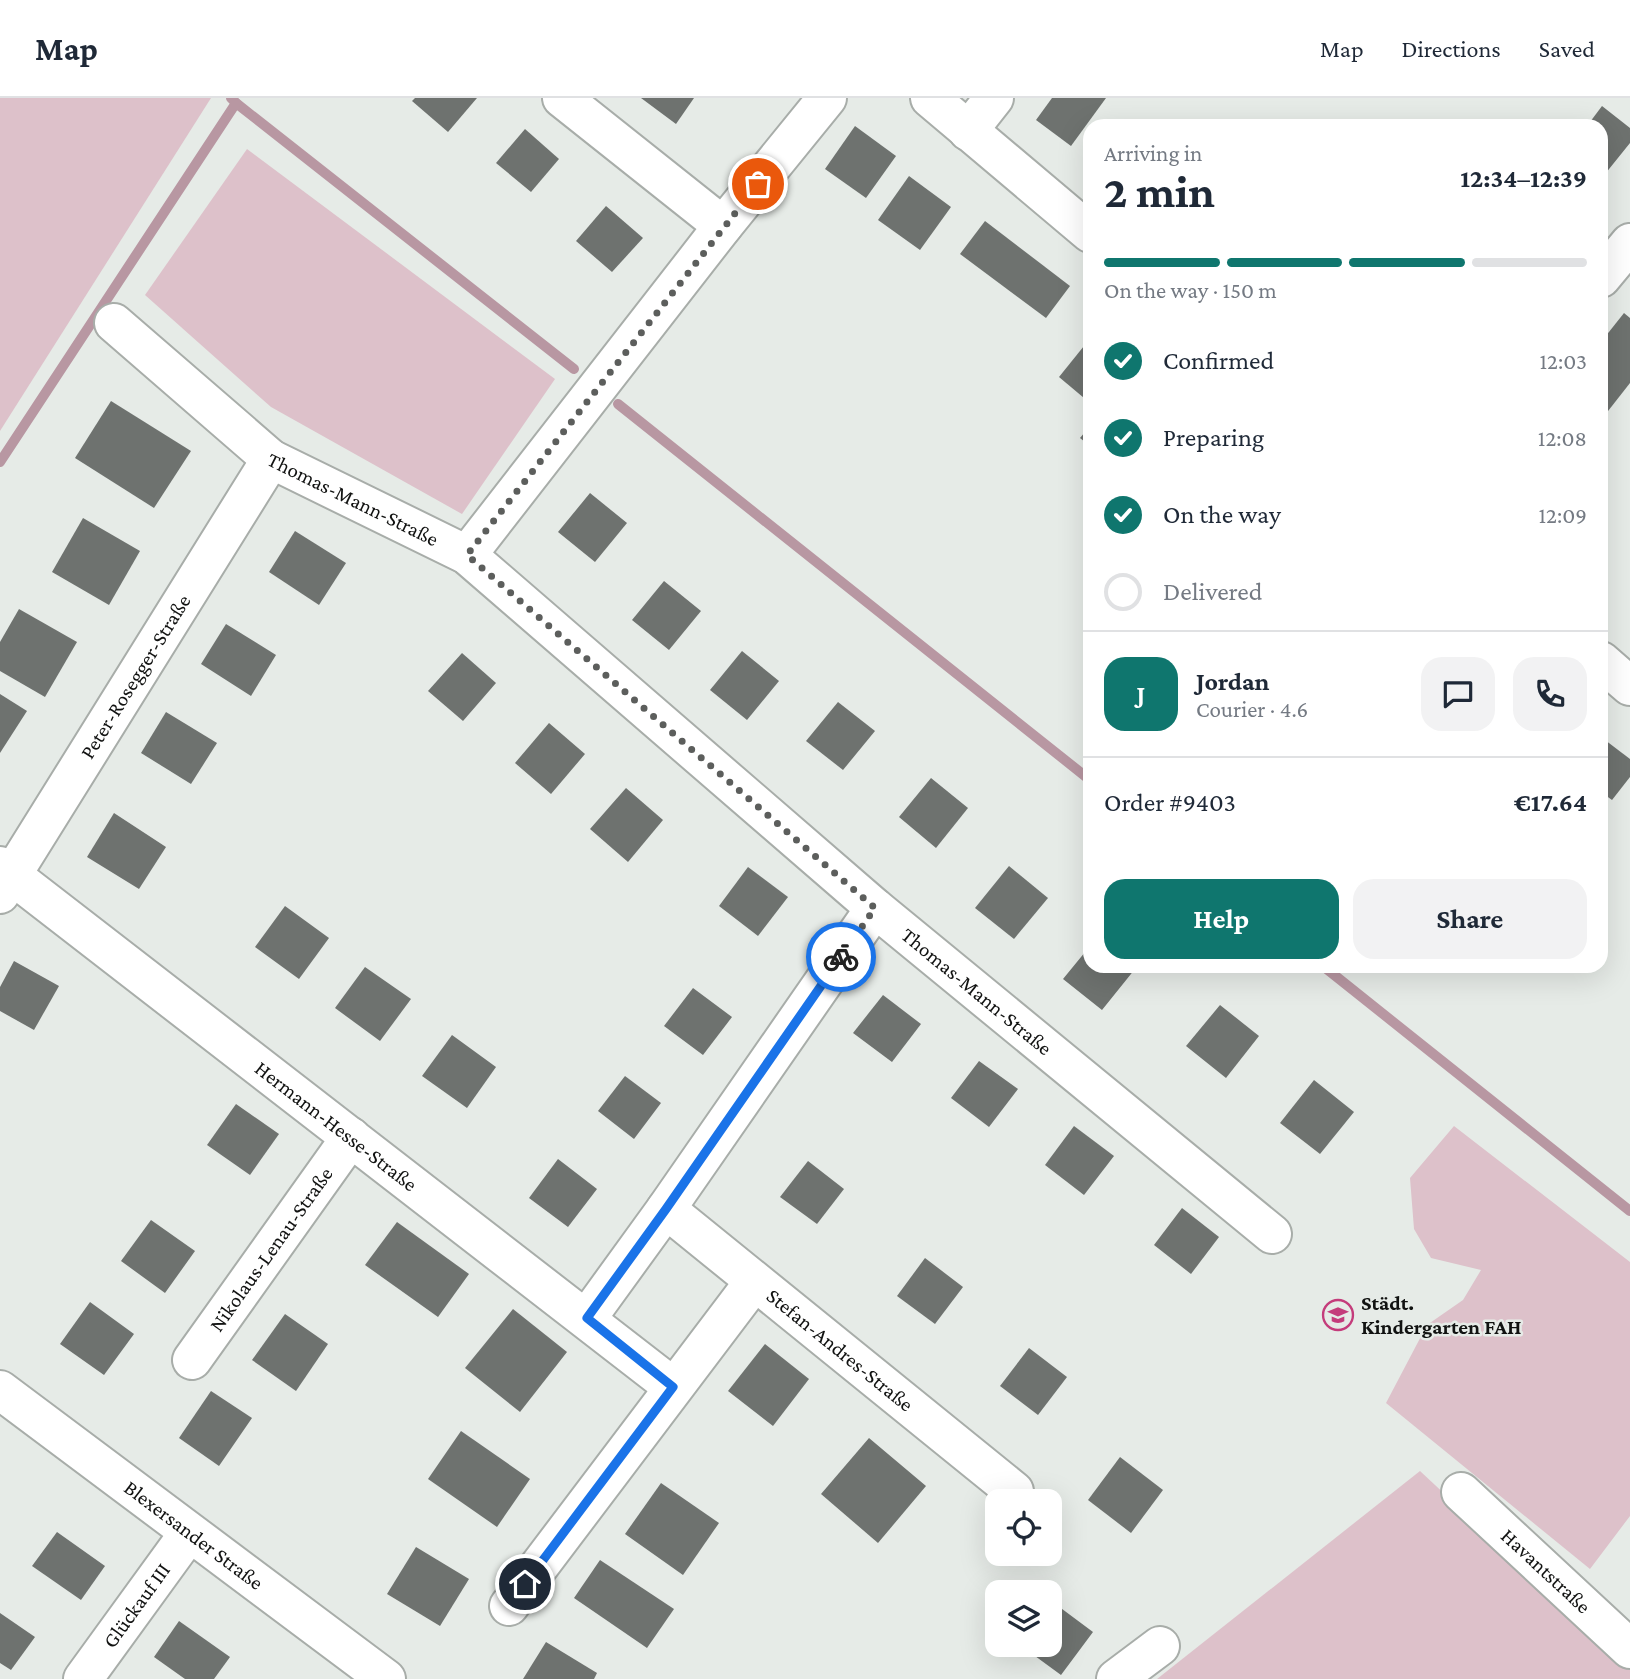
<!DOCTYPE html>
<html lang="en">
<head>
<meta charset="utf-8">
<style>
	body { margin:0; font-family:"Crimson Pro",serif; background:#f2f2f3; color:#1f2937; height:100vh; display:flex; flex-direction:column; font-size:26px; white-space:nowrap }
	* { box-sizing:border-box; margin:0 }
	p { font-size:23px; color:#747a83 }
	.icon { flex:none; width:38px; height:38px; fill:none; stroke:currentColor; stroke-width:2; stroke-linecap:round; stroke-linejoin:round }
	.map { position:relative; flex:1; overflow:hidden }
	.side { position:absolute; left:1083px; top:21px; width:525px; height:854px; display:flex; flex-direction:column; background:#fff; border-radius:21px; box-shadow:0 7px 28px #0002 }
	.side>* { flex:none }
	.fabs { position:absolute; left:985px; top:1391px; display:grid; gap:14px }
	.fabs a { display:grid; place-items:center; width:77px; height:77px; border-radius:14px; background:#fff; box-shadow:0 7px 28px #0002; font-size:35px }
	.pin { position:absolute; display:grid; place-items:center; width:60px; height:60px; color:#fff; margin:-30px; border:4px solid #fff; border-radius:50%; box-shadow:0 2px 7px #0007 }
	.courier { position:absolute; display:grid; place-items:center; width:70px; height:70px; margin:-35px; border:5px solid #1a73e8; border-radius:50%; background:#fff; color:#222; box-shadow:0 2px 9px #0007 }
	.overview em { font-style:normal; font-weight:700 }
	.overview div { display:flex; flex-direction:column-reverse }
	.overview { display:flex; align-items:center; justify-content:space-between; height:119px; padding:0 21px }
	h1 { font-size:46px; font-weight:700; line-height:52px }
	.bar { display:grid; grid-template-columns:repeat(4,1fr); gap:10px 7px; align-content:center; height:84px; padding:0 21px }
	.bar i { height:9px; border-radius:5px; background:#e0e1e3 }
	.bar .active { background:#0f766e }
	.bar p { grid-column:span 4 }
	.line { display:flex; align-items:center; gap:18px; padding:0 21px; border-top:2px solid #e0e1e3 }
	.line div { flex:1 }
	.round { display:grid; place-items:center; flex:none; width:74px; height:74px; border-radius:21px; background:#f2f2f3 }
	ol { padding:0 21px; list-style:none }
	li { display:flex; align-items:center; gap:21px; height:77px }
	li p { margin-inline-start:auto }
	li .icon { padding:7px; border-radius:50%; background:#0f766e; color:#fff; stroke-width:4 }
	li:last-child { color:#747a83 }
	li i { width:38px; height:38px; border:4px solid #e0e1e3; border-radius:50% }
	.cta { display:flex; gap:14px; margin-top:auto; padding:14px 21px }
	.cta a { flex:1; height:80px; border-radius:21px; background:#0f766e; color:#fff; font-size:28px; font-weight:700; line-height:80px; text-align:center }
	.cta a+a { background:#f2f2f3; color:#1f2937 }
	header { display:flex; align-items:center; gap:42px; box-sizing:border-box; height:98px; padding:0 35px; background:#fff; border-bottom:2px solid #e0e1e3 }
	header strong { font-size:33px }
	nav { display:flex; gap:38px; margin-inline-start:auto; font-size:24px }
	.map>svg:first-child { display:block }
	.green { fill:#ddc1ca }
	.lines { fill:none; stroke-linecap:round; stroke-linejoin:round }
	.stream { stroke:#b897a2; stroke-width:10 }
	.building { fill:#6e726f }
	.minor-casing { stroke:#a8ada9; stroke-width:42 }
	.minor { stroke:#fff; stroke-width:38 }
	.done { stroke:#5c5e5c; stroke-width:7; stroke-dasharray:0 12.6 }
	.route { stroke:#1a73e8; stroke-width:9 }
	.labels { text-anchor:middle; stroke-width:5; stroke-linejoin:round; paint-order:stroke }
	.street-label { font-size:21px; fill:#111211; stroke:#e6ebe7 }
	.poi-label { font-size:21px; font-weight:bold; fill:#111211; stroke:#e6ebe7; text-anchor:start }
</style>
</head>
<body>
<header>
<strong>Map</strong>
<nav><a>Map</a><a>Directions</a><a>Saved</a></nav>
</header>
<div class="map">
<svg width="1630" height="1581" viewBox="0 0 1630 1581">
	<rect width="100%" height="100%" fill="#e6ebe7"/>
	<g class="green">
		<path d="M0,0H211L0,333Z"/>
		<path d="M247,51L555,281L462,416L271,309L145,197Z"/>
		<path d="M1454,1028L1630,1164V1418L1590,1471L1386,1305L1427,1227L1463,1202L1481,1172L1431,1160L1414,1131L1410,1080Z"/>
		<path d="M1420,1373L1630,1569V1581H1157Z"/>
	</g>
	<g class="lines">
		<g class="stream">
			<path d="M236,5L574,271"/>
			<path d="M618,306L1090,682"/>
			<path d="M0,364L236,5L231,0"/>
			<path d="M1323,868L1630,1113"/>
		</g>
	</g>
	<g class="building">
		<path d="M415,0H477L448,34L412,3Z"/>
		<path d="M641,0H694L676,26Z"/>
		<path d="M1052,0H1106L1071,48L1036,22Z"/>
		<path d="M1602,8L1630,30V45L1601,81V28H1587Z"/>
		<path d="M855,28L896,58L866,100L825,71Z"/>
		<path d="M525,31L559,61L531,94L496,65Z"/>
		<path d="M909,78L951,109L920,152L878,122Z"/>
		<path d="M606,108L643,140L612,174L576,143Z"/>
		<path d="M985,123L1070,188L1046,220L960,156Z"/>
		<path d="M1624,215L1630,220V285L1601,322V244Z"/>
		<path d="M1088,243L1090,245V305L1059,279Z"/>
		<path d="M111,303L191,353L154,410L75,360Z"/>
		<path d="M1090,328V348L1080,340Z"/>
		<path d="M590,395L627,425L595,464L558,434Z"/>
		<path d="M83,420L140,453L109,507L52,474Z"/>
		<path d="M295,433L346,465L319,507L269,474Z"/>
		<path d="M664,483L701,513L669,552L632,522Z"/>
		<path d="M19,511L77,544L45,599L0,573V544Z"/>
		<path d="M226,526L276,557L251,598L201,566Z"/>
		<path d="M742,553L779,583L747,622L710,592Z"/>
		<path d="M462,555L496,585L463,623L428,593Z"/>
		<path d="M0,596L27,613L0,655Z"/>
		<path d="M838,604L875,633L843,672L806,643Z"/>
		<path d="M166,614L217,645L191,686L141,655Z"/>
		<path d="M549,625L585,656L551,696L515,665Z"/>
		<path d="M1601,639L1630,661V679L1612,702L1601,694Z"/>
		<path d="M931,680L968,710L936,750L899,719Z"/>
		<path d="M626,690L663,722L628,764L590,731Z"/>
		<path d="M114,715L166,749L139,791L87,759Z"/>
		<path d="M1009,768L1048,800L1014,841L975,810Z"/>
		<path d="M748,769L788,799L758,838L719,808Z"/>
		<path d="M285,808L329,840L299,881L255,849Z"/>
		<path d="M1090,848V868H1132L1135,871L1102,912L1063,881Z"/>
		<path d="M14,863L59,888L34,932L0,913V889Z"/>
		<path d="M365,869L411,901L380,943L335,910Z"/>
		<path d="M693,890L732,919L703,957L664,928Z"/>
		<path d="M883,897L921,926L892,964L853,935Z"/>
		<path d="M1220,907L1259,938L1226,980L1186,948Z"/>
		<path d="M452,937L496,969L467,1010L422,978Z"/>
		<path d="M979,963L1018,991L989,1029L951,1000Z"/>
		<path d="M625,978L661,1005L634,1041L598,1013Z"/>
		<path d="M1314,982L1354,1014L1320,1056L1280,1025Z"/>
		<path d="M236,1006L279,1036L250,1077L207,1047Z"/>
		<path d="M1074,1028L1114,1058L1084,1097L1045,1067Z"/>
		<path d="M558,1061L597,1091L568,1129L529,1100Z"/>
		<path d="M808,1063L844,1091L817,1126L780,1099Z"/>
		<path d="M1182,1110L1219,1139L1191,1176L1154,1147Z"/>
		<path d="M151,1122L195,1153L165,1195L121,1163Z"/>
		<path d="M397,1124L469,1176L438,1219L365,1167Z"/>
		<path d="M925,1160L963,1189L935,1226L897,1198Z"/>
		<path d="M90,1204L134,1236L104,1277L60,1246Z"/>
		<path d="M513,1211L567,1254L520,1314L465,1270Z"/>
		<path d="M285,1216L328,1246L296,1293L252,1262Z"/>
		<path d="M765,1246L809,1281L773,1328L728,1293Z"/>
		<path d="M1029,1250L1067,1279L1038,1317L1000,1288Z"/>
		<path d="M211,1293L252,1320L219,1368L179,1340Z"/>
		<path d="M461,1333L530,1381L497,1429L428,1381Z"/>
		<path d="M869,1340L926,1388L878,1445L821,1396Z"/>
		<path d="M1120,1359L1163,1392L1131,1435L1088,1402Z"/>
		<path d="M661,1385L719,1425L683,1477L625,1436Z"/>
		<path d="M57,1434L105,1468L81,1502L32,1468Z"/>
		<path d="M416,1449L469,1481L440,1528L387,1496Z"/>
		<path d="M600,1462L674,1511L647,1550L574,1500Z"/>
		<path d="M1025,1484L1039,1494H1018Z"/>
		<path d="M1050,1502L1093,1534L1061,1577L1020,1547H1050Z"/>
		<path d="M0,1515L35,1539L11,1572L0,1565Z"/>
		<path d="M179,1523L230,1559L214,1581H185L154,1559Z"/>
		<path d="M546,1544L597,1575L594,1581H523Z"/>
	</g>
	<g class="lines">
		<g class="minor-casing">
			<g id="minor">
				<path d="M562,0L723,128"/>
				<path d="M930,0L1090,135"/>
				<path d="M968,33L994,0"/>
				<path d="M1601,180L1630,145"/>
				<path id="s1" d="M114,225L271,361L467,457L875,810L1272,1136"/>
				<path d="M467,457L723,128L827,0"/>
				<path d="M1601,563L1630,588"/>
				<path id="s2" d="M0,768L673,1289"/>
				<path id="s3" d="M0,796L271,361"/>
				<path id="s4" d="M666,1111L1014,1393"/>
				<path d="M587,1220L666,1111L875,810"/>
				<path id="s5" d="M192,1262L351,1039"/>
				<path id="s6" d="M0,1292L386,1581"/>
				<path id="s7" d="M1461,1394L1630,1551"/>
				<path d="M509,1508L754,1184"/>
				<path id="s8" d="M83,1581L189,1435"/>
				<path d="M1116,1581L1160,1548"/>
			</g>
		</g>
		<use href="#minor" class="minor"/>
	</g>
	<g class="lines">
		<path class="done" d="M758,86L467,457L875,810L841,859"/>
		<path class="route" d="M525,1486L673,1289L587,1220L666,1111L841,859"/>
	</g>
	<defs>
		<g id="school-ring" transform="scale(1.575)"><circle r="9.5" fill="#e6ebe7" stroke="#c43c7b" stroke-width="1.5"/><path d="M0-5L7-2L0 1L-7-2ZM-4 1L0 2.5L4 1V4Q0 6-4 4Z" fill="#c43c7b"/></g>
	</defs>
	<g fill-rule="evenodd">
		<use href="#school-ring" x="1338" y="1217"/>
	</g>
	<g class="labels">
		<g class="street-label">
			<text dy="7" stroke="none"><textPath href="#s1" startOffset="299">Thomas-Mann-Straße</textPath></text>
			<text dy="7" stroke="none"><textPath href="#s3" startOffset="256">Peter-Rosegger-Straße</textPath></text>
			<text dy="7" stroke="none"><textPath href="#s1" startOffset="1097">Thomas-Mann-Straße</textPath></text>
			<text dy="7" stroke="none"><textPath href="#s2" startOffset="425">Hermann-Hesse-Straße</textPath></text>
			<text dy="7" stroke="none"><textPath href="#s5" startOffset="136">Nikolaus-Lenau-Straße</textPath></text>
			<text dy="7" stroke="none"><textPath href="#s4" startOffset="224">Stefan-Andres-Straße</textPath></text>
			<text dy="7" stroke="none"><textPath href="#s6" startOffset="242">Blexersander Straße</textPath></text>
			<text dy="7" stroke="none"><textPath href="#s7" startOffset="116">Havantstraße</textPath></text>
			<text dy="7" stroke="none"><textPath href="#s8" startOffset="91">Glückauf III</textPath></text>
		</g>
		<g class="poi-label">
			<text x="1361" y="1212">Städt.<tspan x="1361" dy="24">Kindergarten FAH</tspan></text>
		</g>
	</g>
</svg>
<div class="fabs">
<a><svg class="icon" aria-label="locate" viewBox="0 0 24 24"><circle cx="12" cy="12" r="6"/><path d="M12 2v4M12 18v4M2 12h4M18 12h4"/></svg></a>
<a><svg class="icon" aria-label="layers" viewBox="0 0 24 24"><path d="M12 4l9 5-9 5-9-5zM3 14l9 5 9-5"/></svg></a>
</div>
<div class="pin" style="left:758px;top:86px;background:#ea580c"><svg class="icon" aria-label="bag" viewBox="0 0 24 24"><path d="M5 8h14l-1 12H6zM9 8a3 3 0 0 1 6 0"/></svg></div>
<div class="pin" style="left:525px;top:1486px;background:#1f2937"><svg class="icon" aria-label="home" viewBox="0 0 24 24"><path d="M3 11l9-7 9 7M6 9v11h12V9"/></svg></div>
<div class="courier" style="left:841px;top:859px"><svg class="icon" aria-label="bike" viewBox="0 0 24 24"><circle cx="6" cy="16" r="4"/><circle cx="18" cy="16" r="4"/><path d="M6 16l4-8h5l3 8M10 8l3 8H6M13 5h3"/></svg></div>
<section class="side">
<div class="overview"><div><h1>2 min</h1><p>Arriving in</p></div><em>12:34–12:39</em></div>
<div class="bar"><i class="active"></i><i class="active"></i><i class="active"></i><i></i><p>On the way · 150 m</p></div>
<ol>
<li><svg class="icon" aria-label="check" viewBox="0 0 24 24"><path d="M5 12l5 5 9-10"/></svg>Confirmed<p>12:03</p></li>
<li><svg class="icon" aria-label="check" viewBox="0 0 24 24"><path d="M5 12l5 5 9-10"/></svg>Preparing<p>12:08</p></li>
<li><svg class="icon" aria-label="check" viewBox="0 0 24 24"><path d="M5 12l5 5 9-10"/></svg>On the way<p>12:09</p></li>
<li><i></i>Delivered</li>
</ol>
<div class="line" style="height:126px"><b class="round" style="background:#0f766e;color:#fff">J</b><div><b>Jordan</b><p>Courier · 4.6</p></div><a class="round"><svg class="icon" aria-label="chat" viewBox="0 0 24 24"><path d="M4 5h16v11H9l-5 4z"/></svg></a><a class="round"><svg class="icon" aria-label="phone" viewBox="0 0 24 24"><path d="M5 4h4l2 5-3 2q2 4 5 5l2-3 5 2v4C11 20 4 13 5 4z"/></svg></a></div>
<div class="line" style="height:91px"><div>Order #9403</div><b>€17.64</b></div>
<div class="cta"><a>Help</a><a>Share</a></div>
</section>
</div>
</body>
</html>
